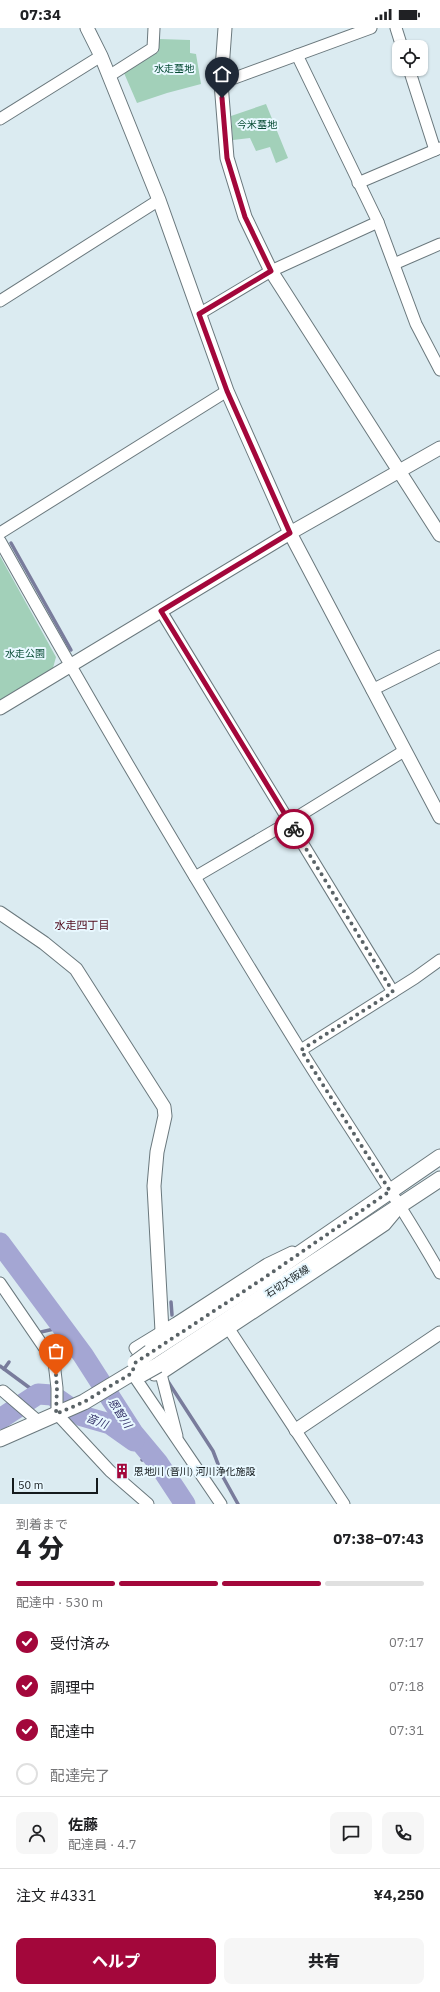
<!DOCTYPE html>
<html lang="ja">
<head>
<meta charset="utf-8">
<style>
	body { margin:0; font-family:"IBM Plex Sans","Noto Sans JP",sans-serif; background:#f6f6f6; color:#202124; height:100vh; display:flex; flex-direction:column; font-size:15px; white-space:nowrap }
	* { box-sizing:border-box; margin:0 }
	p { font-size:13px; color:#757577 }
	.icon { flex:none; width:22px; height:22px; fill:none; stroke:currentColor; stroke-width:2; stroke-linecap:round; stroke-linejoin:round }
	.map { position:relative; height:1476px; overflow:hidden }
	.panel { display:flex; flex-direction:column; background:#fff; flex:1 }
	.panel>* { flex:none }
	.controls { position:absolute; left:392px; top:12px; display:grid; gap:8px }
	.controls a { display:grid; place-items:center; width:36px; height:36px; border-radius:8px; background:#fff; box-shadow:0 1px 3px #0004; font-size:20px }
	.scale { position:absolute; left:12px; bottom:10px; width:86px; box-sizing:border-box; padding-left:4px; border:2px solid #141a1c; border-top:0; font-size:11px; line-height:14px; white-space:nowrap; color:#141a1c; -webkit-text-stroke:3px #e8f8ff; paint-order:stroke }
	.pin { position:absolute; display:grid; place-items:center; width:34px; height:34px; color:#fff; margin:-41px -17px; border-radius:50% 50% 50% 0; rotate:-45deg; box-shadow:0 0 4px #0007 }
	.pin .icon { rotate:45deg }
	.courier { position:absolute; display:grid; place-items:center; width:40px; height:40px; margin:-20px; border:3px solid #a3073b; border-radius:50%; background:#fff; color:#222; box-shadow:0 1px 5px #0007 }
	.overview em { font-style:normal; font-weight:800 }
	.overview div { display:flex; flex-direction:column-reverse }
	.overview { display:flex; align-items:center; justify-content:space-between; height:68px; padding:0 16px }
	h1 { font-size:26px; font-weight:800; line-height:30px }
	.bar { display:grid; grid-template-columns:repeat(4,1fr); gap:6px 4px; align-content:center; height:48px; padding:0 16px }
	.bar i { height:5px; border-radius:3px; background:#e0e0e0 }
	.bar .current { background:#a3073b }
	.bar p { grid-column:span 4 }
	.line { display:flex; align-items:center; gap:10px; padding:0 16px; border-top:1px solid #e0e0e0 }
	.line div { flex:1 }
	.round { display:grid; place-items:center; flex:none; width:42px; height:42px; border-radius:8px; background:#f6f6f6 }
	ol { padding:0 16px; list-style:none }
	li { display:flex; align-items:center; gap:12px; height:44px }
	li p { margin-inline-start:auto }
	li .icon { padding:4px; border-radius:50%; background:#a3073b; color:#fff; stroke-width:4 }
	li:last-child { color:#757577 }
	li i { width:22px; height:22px; border:2px solid #e0e0e0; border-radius:50% }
	.cta { display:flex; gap:8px; margin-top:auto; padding:8px 16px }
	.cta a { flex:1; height:46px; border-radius:8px; background:#a3073b; color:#fff; font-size:16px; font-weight:800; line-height:46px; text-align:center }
	.cta a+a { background:#f6f6f6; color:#202124 }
	.status { display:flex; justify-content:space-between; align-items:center; height:28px; padding:0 20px; background:#fff; direction:ltr }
	.status svg { height:11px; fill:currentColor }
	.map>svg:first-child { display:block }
	.green { fill:#a2d0b9 }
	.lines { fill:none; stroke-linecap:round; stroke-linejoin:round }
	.stream { stroke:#797c9c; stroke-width:3.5 }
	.river { stroke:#a4a6d3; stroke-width:21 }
	.minor-casing { stroke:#6a787d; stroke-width:13 }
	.tertiary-casing { stroke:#6a787d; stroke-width:15 }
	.secondary-casing { stroke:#6a787d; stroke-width:17 }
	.minor { stroke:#fff; stroke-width:11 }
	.tertiary { stroke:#fff; stroke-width:13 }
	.secondary { stroke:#fff; stroke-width:15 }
	.secondary-bridge-casing { stroke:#6a787d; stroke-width:17; stroke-linecap:butt }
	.secondary-bridge { stroke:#fff; stroke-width:15 }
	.done { stroke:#5a6367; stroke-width:4; stroke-dasharray:0 7.2 }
	.route { stroke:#a3073b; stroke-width:5 }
	.labels { text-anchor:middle; stroke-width:4; stroke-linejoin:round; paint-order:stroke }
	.park-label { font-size:10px; fill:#064a33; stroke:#e8f8ff }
	.street-label { font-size:10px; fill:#141a1c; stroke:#e8f8ff }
	.poi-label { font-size:10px; fill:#141a1c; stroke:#e8f8ff; text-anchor:start }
	.neighbourhood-label { font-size:11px; fill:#4f091b; stroke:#e8f8ff }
	.water-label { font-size:11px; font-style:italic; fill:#302d65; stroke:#e8f8ff }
</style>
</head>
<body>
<div class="status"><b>07:34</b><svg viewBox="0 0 49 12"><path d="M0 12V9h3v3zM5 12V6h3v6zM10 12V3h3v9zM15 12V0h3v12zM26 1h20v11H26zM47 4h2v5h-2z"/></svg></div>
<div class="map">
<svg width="440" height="1476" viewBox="0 0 440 1476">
	<rect width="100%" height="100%" fill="#dbebf1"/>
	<g class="green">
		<path d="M159,11L190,12V25L196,26L201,56L167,65L137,75L124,45L158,24Z"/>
		<path d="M266,76L288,130L276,135L270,119L256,123L250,110L233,112L231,88Z"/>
		<path d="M0,528L56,629L53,640L0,672Z"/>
	</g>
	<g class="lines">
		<g class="stream">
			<path d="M11,515L71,622"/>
			<path d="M171,1274L172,1287"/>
			<path d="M41,1304L54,1301L64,1302"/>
			<path d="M0,1338L38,1366"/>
			<path d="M4,1341L9,1334"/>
			<path d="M167,1352L213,1423L223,1449L238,1476"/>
			<path d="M29,1372L38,1374"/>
			<path d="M142,1432L151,1425"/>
		</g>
		<g class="river">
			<path d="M0,1215L83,1327L133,1405L158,1435L185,1476"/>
			<path d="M0,1391L38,1366L52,1367L82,1388L110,1396L134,1413"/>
		</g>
		<g class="minor-casing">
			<g id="minor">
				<path d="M396,0L402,19"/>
				<path d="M409,41L435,122"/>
				<path d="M109,48L153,20L154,0"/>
				<path d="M221,55L371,0"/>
				<path d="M0,91L101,28"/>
				<path d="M358,155L440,120"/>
				<path d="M378,194L416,296L440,342"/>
				<path d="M394,236L440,216"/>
				<path d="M0,273L159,172"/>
				<path d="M199,286L271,243L378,194L297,27"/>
				<path d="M0,505L227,363"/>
				<path d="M0,513C96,685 197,855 301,1023C347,1097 397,1169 440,1245"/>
				<path d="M161,583L393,964"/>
				<path d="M372,662L440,628"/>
				<path d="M195,849L289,794L404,723"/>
				<path d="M301,1022L415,950L440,932"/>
				<path d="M292,1224L267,1236L176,1295L135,1320L154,1347L161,1346L342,1226L385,1197L395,1185"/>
				<path d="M0,1255L54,1334L57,1360V1386L110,1443L148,1476"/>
				<path d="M229,1301L344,1476"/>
				<path d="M132,1345L221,1476"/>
				<path d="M161,1346L177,1408"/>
				<path d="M3,1363L38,1393"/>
			</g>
		</g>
		<g class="tertiary-casing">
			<g id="tertiary">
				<path d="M87,0L101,28L159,172L227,363L290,505L440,789"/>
				<path d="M225,0L221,55L227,130L245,189L271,243L440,507"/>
				<path d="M0,680L290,505L440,420"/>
				<path d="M0,885L44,915L76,941L164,1079L165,1088L157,1124L154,1158L162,1303"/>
				<path d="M296,1402L440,1305"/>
			</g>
		</g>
		<g class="secondary-casing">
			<g id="secondary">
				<path d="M150,1324L264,1250L440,1129"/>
				<path d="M158,1337L440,1151"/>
				<path d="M0,1411L84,1374L132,1345L142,1346"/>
			</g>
		</g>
		<use href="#minor" class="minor"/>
		<use href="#tertiary" class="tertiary"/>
		<use href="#secondary" class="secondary"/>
		<g class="secondary-bridge-casing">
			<g id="secondary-bridge">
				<path d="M135,1335L150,1324"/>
				<path d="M142,1346L158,1337"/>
			</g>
		</g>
		<use href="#secondary-bridge" class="secondary-bridge"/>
	</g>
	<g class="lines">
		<path class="done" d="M56,1347L57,1360L56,1386L84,1374L132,1345L135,1335L264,1250L390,1163L301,1022L393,964L294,801"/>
		<path class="route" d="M222,70L227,130L245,189L271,243L199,286L227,363L290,505L161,583L294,801"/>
	</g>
	<defs>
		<g id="building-bare" transform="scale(1.2)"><path d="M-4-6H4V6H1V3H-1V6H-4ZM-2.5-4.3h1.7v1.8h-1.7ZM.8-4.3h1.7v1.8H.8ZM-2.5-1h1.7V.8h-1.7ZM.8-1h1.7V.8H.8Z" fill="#a3073b" stroke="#e8f8ff" stroke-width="2.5" paint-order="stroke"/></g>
	</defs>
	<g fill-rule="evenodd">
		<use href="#building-bare" x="122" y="1443"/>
	</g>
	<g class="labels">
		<g class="park-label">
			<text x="174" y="44">水走墓地</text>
			<text x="257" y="100">今米墓地</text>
			<text x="25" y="629">水走公園</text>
		</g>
		<g class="street-label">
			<text transform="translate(287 1253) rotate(-33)" y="4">石切大阪線</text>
		</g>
		<g class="poi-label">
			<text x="134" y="1447">恩地川 (音川) 河川浄化施設</text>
		</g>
		<g class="neighbourhood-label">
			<text x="82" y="901">水走四丁目</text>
		</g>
		<g class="water-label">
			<text transform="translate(120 1385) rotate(57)" y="4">恩智川</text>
			<text transform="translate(97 1393) rotate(21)" y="4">音川</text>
		</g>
	</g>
</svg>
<div class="controls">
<a><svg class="icon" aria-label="locate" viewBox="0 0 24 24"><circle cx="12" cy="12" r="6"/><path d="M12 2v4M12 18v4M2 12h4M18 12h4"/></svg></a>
</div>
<div class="scale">50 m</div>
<div class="pin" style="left:56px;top:1347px;background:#ea580c"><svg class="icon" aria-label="bag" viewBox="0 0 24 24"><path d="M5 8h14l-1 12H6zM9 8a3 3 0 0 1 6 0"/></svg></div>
<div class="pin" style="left:222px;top:70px;background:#1f2937"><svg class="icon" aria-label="home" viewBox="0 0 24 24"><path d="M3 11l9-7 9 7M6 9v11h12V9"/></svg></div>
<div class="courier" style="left:294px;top:801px"><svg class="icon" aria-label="bike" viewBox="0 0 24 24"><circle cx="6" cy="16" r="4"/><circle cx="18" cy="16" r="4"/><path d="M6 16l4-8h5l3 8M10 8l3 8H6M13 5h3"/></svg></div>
</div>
<section class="panel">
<div class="overview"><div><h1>4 分</h1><p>到着まで</p></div><em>07:38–07:43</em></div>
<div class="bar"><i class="current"></i><i class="current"></i><i class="current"></i><i></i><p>配達中 · 530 m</p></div>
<ol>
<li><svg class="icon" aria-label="check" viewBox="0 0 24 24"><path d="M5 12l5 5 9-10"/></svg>受付済み<p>07:17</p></li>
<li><svg class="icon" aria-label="check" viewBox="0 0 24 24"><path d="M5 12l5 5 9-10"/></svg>調理中<p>07:18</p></li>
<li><svg class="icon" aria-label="check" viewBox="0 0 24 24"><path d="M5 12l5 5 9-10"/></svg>配達中<p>07:31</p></li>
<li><i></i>配達完了</li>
</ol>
<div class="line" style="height:72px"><a class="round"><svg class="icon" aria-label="person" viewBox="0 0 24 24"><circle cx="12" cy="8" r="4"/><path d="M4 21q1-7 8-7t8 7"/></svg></a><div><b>佐藤</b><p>配達員 · 4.7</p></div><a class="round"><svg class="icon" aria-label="chat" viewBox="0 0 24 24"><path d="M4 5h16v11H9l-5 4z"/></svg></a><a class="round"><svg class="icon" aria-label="phone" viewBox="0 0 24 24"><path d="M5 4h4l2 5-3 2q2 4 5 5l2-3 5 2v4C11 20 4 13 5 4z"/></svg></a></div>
<div class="line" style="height:52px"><div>注文 #4331</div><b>¥4,250</b></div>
<div class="cta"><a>ヘルプ</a><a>共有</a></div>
</section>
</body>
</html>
